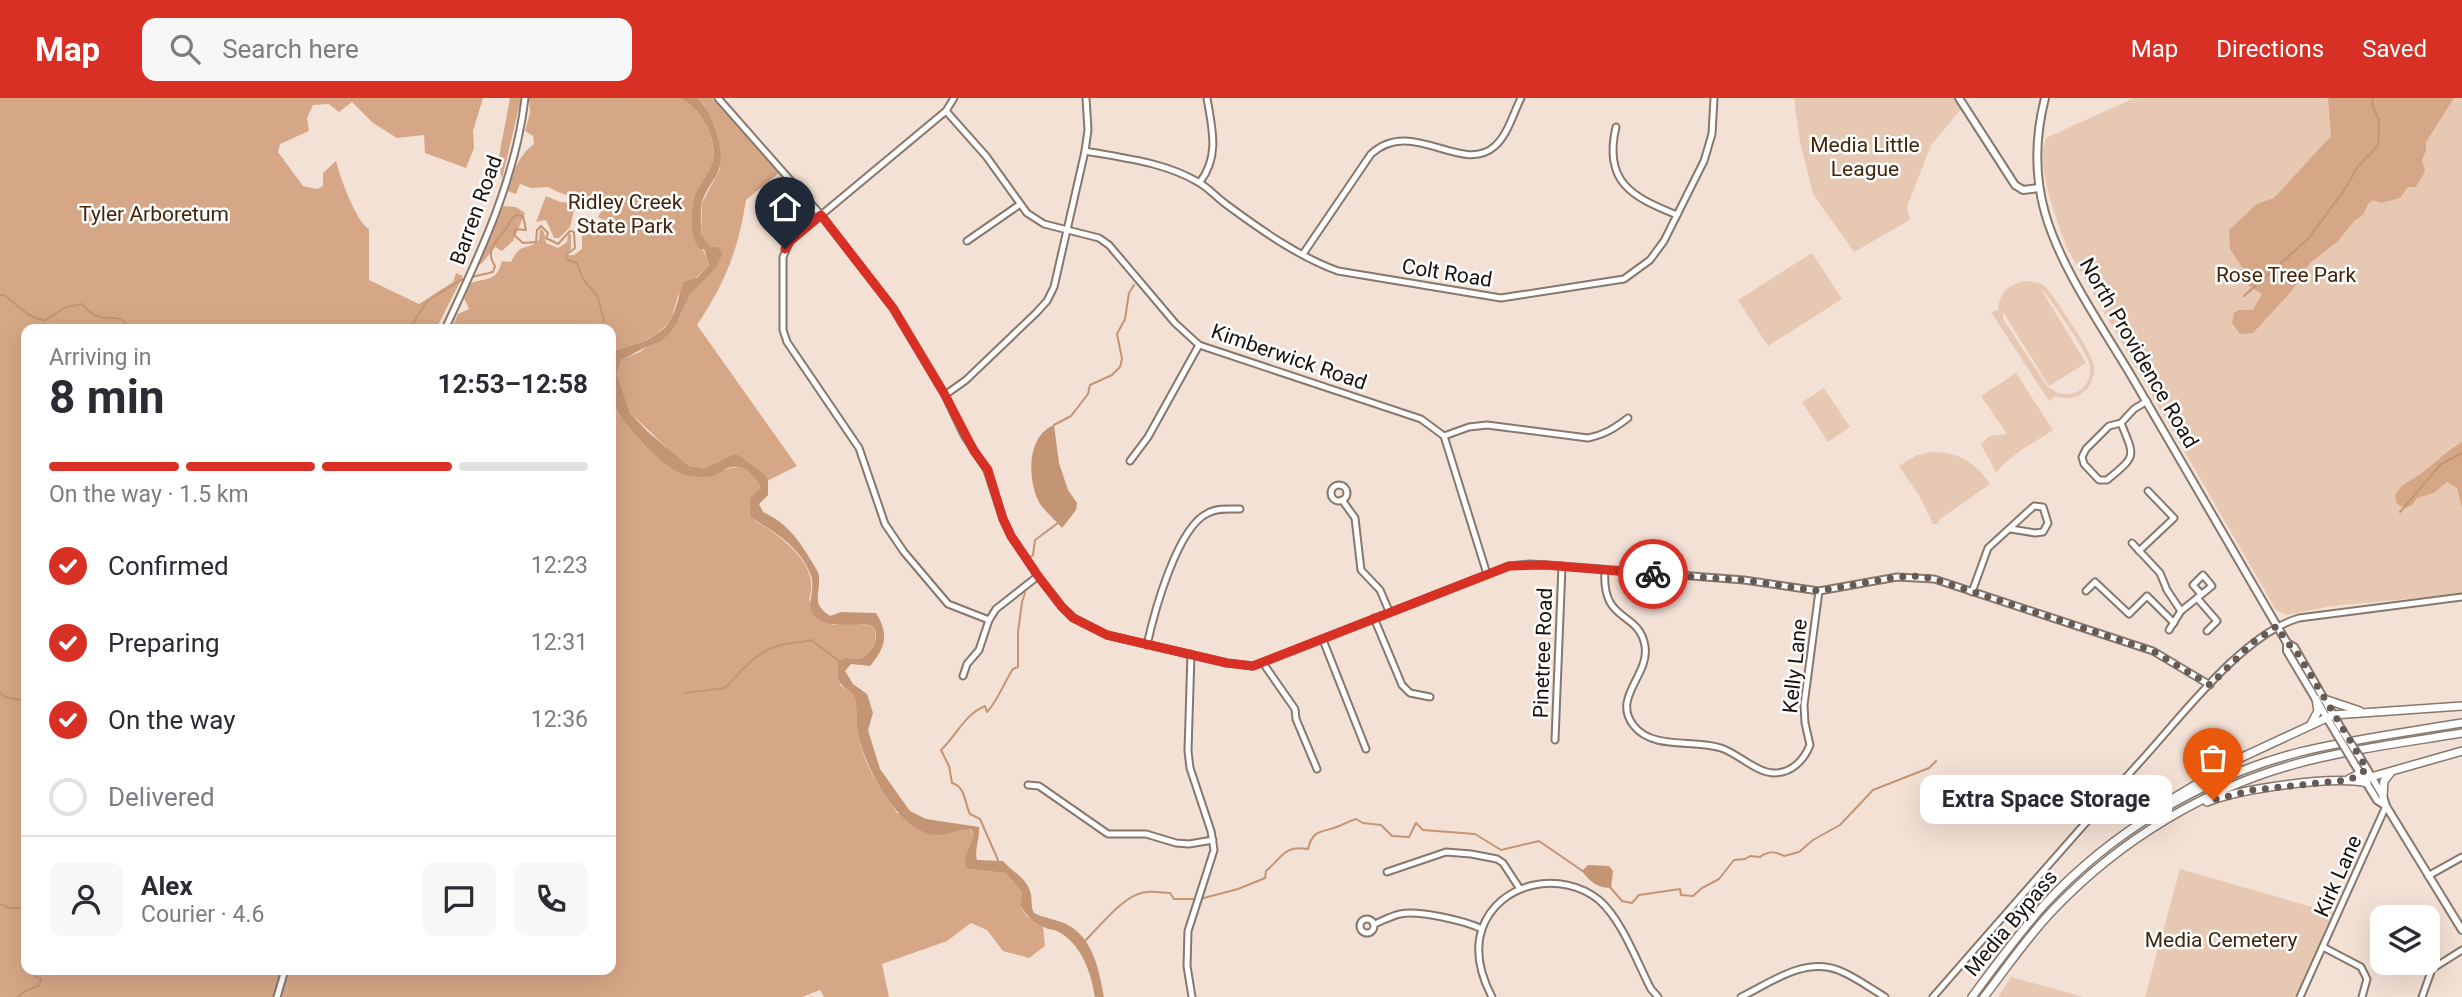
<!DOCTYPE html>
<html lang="en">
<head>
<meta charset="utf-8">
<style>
	body { margin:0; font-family:Roboto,sans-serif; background:#f7f7f7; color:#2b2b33; height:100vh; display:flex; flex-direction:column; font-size:26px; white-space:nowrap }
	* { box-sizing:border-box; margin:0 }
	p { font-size:23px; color:#7c7c81 }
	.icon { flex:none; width:38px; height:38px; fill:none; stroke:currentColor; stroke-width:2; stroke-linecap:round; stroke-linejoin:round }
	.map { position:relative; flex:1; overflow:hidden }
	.side { position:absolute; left:21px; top:226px; width:595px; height:651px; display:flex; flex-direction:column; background:#fff; border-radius:14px; box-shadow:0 7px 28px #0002 }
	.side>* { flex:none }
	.controls { position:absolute; left:2370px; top:807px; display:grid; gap:14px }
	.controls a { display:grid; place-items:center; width:70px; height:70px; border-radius:14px; background:#fff; box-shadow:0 7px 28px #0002; font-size:35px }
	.pin { position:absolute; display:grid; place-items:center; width:60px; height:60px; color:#fff; margin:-72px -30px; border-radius:50% 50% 50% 0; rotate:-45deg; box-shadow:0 0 7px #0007 }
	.pin .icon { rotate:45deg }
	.courier { position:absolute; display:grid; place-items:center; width:70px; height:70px; margin:-35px; border:5px solid #d93025; border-radius:50%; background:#fff; color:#222; box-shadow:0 2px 9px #0007 }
	.bubble { position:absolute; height:49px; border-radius:14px; background:#fff; box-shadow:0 7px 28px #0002; font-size:23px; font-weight:700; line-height:49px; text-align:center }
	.overview em { font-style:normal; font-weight:700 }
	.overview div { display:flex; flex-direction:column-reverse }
	.overview { display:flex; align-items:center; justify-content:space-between; height:119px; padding:0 28px }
	h1 { font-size:46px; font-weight:700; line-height:52px }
	.bar { display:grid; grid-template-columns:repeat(4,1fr); gap:10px 7px; align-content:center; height:84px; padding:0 28px }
	.bar i { height:9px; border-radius:5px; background:#e1e1e2 }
	.bar .selected { background:#d93025 }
	.bar p { grid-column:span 4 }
	.line { display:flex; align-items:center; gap:18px; padding:0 28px; border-top:2px solid #e1e1e2 }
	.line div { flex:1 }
	.round { display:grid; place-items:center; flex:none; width:74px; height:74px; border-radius:14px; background:#f7f7f7 }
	ol { padding:0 28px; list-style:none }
	li { display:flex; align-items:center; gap:21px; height:77px }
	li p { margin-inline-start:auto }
	li .icon { padding:7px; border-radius:50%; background:#d93025; color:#fff; stroke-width:4 }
	li:last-child { color:#7c7c81 }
	li i { width:38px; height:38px; border:4px solid #e1e1e2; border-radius:50% }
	header { display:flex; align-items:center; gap:42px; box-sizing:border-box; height:98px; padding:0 35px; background:#d93025; color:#fff }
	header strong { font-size:33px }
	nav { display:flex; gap:38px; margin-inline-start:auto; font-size:24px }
	.search { width:490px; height:63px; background:#f7f7f7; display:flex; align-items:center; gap:18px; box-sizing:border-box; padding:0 24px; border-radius:14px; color:#7c7c81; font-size:26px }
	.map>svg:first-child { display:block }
	.green { fill:#e7c8b2; fill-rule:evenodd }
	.forest { fill:#d6a786 }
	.water { fill:#c39574 }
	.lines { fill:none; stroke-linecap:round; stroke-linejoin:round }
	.stream { stroke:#c39574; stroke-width:2 }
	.minor-casing { stroke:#87776c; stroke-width:9 }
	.major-casing { stroke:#87776c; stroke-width:10 }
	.highway-casing { stroke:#87776c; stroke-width:10 }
	.minor { stroke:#fff; stroke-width:5 }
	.major { stroke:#fff; stroke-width:6 }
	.highway { stroke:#fff; stroke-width:7 }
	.major-bridge-casing { stroke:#87776c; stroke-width:10; stroke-linecap:butt }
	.major-bridge { stroke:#fff; stroke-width:6 }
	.done { stroke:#655a54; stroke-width:7; stroke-dasharray:0 12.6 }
	.route { stroke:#d93025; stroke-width:9 }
	.labels { text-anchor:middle; stroke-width:5; stroke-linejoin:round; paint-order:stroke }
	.park-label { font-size:21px; fill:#432409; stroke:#fff }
	.street-label { font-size:21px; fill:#18120e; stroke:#fff }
</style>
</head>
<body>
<header>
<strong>Map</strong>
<div class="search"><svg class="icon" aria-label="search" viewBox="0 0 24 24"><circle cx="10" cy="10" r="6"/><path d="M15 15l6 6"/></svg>Search here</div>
<nav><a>Map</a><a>Directions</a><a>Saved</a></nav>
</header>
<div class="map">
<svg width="2462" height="899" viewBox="0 0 2462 899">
	<rect width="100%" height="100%" fill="#f4e1d5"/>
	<g class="green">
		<path d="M1794,0H1955L1962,10L1931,47L1907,109L1910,122L1854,154L1813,96L1800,44Z"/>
		<path d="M2134,0H2462V496L2332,508L2286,517L2276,512L2068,152C2058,126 2034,66 2046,40Z"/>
		<path d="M1812,155L1842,201L1768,248L1738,202Z"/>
		<path d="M2027,183L2040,185L2047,190C2057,204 2089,250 2093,264C2096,275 2092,287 2084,294C2075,301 2064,301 2053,298L2054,300L2049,303L1991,214L1998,212C1999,194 2010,185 2027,183ZM2041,191L2047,197C2057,212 2087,253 2090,267C2092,278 2087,289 2077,294C2065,299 2056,295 2047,288L2003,221V214L2049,288L2086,265Z"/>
		<path d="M2016,275L2053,332C2038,342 2006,360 1997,374L1994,373L1993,368L1981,347L1989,338L2007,336L1981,298Z"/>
		<path d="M1824,290L1850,329L1828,344L1802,304Z"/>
		<path d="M1933,354C1959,354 1976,365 1990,386L1939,422L1937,426H1933L1920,399L1899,368L1917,357Z"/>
		<path d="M2180,771L2337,816L2297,899H2145Z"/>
		<path d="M2011,879L2083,899H1998Z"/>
	</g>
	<g class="forest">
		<path d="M0,0H483L473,33L474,50L466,70L425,55L424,37L397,40L373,25L352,4L339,14L329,6L313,7L307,20L309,33L280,46L278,54L303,88L317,91L323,88V75L336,63C340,79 356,124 369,131V182L419,206L453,184L456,175L463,178L436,231H26V872H282L275,899H0Z"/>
		<path d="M510,0H520V5L502,81L498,64Z"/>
		<path d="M529,0H678C702,8 716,38 713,63C710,81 694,102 693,120C692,130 706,156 709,167L678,198L671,222L656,237L634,248L615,252L611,259V231H451L458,216L469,211L464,200L471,185C489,179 496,184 502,163L511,164C521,143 526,154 539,142L540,130L544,134L546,145L558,150L567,144L568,136H571V151L566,157H574L582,151V125L592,122L606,134L615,137L616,130L598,119L606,105L601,100H576L558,94L548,89L531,90L520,86L516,96L508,93C514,74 517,59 534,46L533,38L525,33L530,15Z"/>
		<path d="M698,0H712L780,74L746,102C738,153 725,185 697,227L797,368L767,383L732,357L705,370L689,368L675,357L630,315L617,276L621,262L640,254L678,222L690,197L715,171L711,149L701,138L702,105L720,71L717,38L704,7Z"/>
		<path d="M2328,0H2454L2426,44V53L2422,62L2425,73L2416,89H2408L2400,100L2381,105L2373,102L2368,106L2363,117L2355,122L2338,143L2310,165L2290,195L2253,235L2240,236L2232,225L2234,215L2239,212H2253L2262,196L2246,186L2243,171L2230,151L2229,132L2257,106L2274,100L2331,38Z"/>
		<path d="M546,98L560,104L576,105L570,129L559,140H554L546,122L536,124Z"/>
		<path d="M503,108L516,109L525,115L513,143L502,153L495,149L483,164L478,168Z"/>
		<path d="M611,292C619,326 664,378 701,378C716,378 729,366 743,370C752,373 757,382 761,390L750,419C777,436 822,464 809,502L833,527L852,525L873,528C880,541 872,553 861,561L846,560L840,587L854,596C858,609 855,622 858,635C863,667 880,689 897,715L970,731L974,737L966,756L969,771L1005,775L1022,794L1020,809L1027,818L1043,828L1045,848L1029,860L1003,853L987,832L971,825L947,843L882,866L889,899H824L820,892L802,899H281L289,872H611Z"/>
		<path d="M2462,344V410L2457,390L2447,384L2434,395L2417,400L2413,406L2406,410L2397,406L2395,397C2401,387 2406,385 2416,379C2432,368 2445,354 2462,344Z"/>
	</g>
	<g class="water">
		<path d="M678,0H698C712,16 727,53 718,74C713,84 705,93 702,104C700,114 701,127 701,137L711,149H717L723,155L715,171L690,197L678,222L670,235L658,245C650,245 631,258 621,262L617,276L630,315L647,333L689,368L705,370L732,357H738L762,374L768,382V397L759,406L763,414C787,425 799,442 812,464C815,469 819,474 819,479C820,498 811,505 830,518L841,514L876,515C889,536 886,549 870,568L851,566L845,573L853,586L867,596L873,615L868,632L880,671L910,713L926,721L979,729C980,741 974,751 977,762L1003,763C1012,774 1026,779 1030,793C1033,800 1030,808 1034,815C1044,820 1055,821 1066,826C1093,839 1099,872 1104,899H1095C1091,874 1081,845 1057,833C1053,831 1049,832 1046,830C1035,826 1026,817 1020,808L1022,794L1005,775L969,771L965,768L966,756L974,737L971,731C959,731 949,737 938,737C900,738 863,666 858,635C855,622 858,609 854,597C838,585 836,584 839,563L846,560L861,561C872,553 881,541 873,528C856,523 834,531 820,522C801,510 817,496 811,478C802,450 774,433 750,419V400L761,390C755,378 746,367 732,369C725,370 719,376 712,378C703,380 688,378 680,375C659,366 622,326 614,305C609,290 607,265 615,252C634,248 661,240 671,221C677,210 679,196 684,184L697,180L709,167L704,151H700C689,140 691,113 695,98C699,86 710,76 713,63C717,39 701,8 678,0Z"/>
		<path d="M1054,327L1059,365L1068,392L1077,405L1076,412L1062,430C1054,420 1042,412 1037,400C1028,378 1027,338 1054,327Z"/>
		<path d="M1588,767L1609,768L1613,773L1611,790C1598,790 1590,784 1582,773Z"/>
	</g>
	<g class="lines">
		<g class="stream">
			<path d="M472,179L493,174L495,168C485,153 495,144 505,132C509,126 510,122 516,117L523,118L526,132L515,131L514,137L523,145L536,144L537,132L541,128L548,135L546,140L558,146L570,133L574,134L575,150L566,157L567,162L577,165L583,181L598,199L604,223L601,231"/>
			<path d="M0,197H4L29,217L44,223L66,209L82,206C97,223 100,218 121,221L131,231"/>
			<path d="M2244,198L2308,141L2345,91L2358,68L2378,48L2379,23L2372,6L2373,0"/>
			<path d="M409,231C416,223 420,211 428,203C431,200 462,181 466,180"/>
			<path d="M1054,327L1071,318L1088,296L1090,287L1112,277L1120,269L1122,261L1117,236L1125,221L1129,195L1134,187"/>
			<path d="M2400,414L2441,366L2462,355"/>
			<path d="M1029,460L1033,457L1035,442L1058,425"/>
			<path d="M0,595L5,599L26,603"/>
			<path d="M684,595L725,590C741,573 755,555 777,548C787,544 800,545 811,542L839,563"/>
			<path d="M998,762L980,721L970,716C964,704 966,689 952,685L949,668L941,652C957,637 964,617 985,608L987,614C999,601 1003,586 1013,571L1018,569V534L1022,504L1025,495"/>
			<path d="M1610,789L1622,803L1632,805L1639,797L1680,791L1681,797L1693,798L1702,790L1719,781L1734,762L1745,761L1750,758L1760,759C1768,753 1775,753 1784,758L1799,754L1813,742L1840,727L1873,692L1929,670L1936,663"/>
			<path d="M0,806L10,810H26"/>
			<path d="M1084,844C1100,828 1125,795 1147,794C1154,793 1162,795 1170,795L1174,801H1200L1238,791L1265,780L1266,773C1282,760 1283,747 1308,751C1313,730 1323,735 1339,728C1345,726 1349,723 1356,721L1363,725L1381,727L1392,738L1409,739L1416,725L1423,732L1475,736L1501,752L1539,743L1584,774"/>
			<path d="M17,899L27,892L39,888L41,881L35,878V872"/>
		</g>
		<g class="minor-casing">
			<g id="minor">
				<path d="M718,0L821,117L893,210L945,297L964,337L987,372L1003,421L1011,438L1038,478L1062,509L1074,520L1107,537L1227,565L1253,568L1509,468L1530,466L1562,468L1744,482L1819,493L1897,479L1934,481L2153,553L2210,587"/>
				<path d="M954,0L946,13L790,143L783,159V232L787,244L859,350L885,426L904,454L948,506L989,522"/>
				<path d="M946,13L986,58L1027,115L1044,126L1099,140L1109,147L1175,225L1199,247L1421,321L1444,338L1487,476"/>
				<path d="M1616,29C1603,84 1632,99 1677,117"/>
				<path d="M1085,53C1123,60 1164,64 1198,84C1209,90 1217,100 1227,107C1261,132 1299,159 1338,173L1501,200L1624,181L1650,162L1664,143L1704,63L1712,36L1714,0"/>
				<path d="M1200,84C1220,58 1212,30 1207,0"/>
				<path d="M967,143L1019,107"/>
				<path d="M1303,156L1371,56C1412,18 1462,78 1495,48C1508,36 1513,16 1521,0"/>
				<path d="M445,231C479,158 516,81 525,0"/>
				<path d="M945,297L966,282L1036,215L1047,203L1054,189L1085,53L1088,32L1086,0"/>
				<path d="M2121,325C2135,360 2137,357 2107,382H2099L2084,366L2082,359L2086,351L2109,328L2121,325L2134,311L2147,303"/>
				<path d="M1444,338L1469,329L1487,327L1588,340C1604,337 1615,330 1628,320"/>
				<path d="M1130,363L1148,339L1199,247"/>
				<circle cx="1339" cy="395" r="8"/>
				<path d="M1342,402L1355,420L1361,472L1380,492L1389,513"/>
				<path d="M2132,445L2160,475L2167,492L2181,513"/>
				<path d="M2139,453L2174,420L2148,393"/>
				<path d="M1605,472C1601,526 1639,512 1645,548C1650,577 1611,600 1634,628C1653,652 1694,641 1721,650C1739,656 1755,674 1774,675C1792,675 1804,662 1810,647L1805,625L1804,607L1819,493"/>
				<path d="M2086,493L2095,484L2129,516L2147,498L2174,525"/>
				<path d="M1972,494L1988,450L2034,408L2043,409L2048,425L2043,434L2035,435L2011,431"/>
				<path d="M2197,500L2217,523L2207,533"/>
				<path d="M1374,520L1402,587L1410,595L1430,599"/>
				<path d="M2169,532L2181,513L2212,488L2203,477L2193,487L2201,496"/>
				<path d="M1323,542L1366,651"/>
				<path d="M1147,547C1154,515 1177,429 1208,415C1217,410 1229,411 1240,411"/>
				<path d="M1191,556L1188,653L1190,670L1211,733L1214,752L1188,833L1187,868L1192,899"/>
				<path d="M1263,565L1295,611L1296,621L1317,671"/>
				<path d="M963,578L967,566L979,552L989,522L996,511L1038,478"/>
				<path d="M1555,642L1562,468"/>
				<path d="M1028,687L1039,688L1108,736H1146L1176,745L1189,746L1213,742"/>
				<path d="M1387,774L1446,754L1471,756L1497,761L1503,765L1520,791"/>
				<path d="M2428,778L2462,759"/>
				<circle cx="1367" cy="828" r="7"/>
				<path d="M1374,826C1382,823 1391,818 1400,816C1419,812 1466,823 1482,831"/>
				<path d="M2323,849L2361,869L2367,881L2362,899"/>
				<path d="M277,899L285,872"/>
				<path d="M1492,899C1481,878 1474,855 1482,831C1499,783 1562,772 1599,802C1622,822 1637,864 1651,891L1658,899"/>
				<path d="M1741,899C1770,885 1804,859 1838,872C1854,878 1870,890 1885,899"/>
				<path d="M1933,899C2001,821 2069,743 2138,666C2179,622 2241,537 2299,520L2462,499"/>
				<path d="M2300,899L2386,708"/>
				<path d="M2422,899L2432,871L2462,852"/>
			</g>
		</g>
		<g class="major-casing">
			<g id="major">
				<path d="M1959,0L2015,87L2023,92L2039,90"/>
				<path d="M2045,0C2035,39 2034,76 2045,115C2061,171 2103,230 2132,279C2181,362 2229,445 2277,528L2287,545L2294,549L2343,634"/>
				<path d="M2287,545V553L2336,635"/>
				<path d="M2362,663L2383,698L2386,708L2462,832"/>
				<path d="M2354,665L2377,702L2386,708"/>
			</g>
		</g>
		<g class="highway-casing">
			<g id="highway">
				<path d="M2324,601L2360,613"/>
				<path d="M2311,626L2318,613L2316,601"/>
				<path d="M2349,681L2361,675L2371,679L2462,653"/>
				<path d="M2383,698L2384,683L2391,674"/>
				<path d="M2167,704L2236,662L2333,617L2462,608"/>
				<path d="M2207,704C2240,691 2333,677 2367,685"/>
				<path d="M1972,899C1995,868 2018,836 2044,807C2112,733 2203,679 2300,654C2353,641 2408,634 2462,625"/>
				<path d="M1984,899C2007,869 2028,838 2054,811C2121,741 2206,690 2299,665C2352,651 2408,644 2462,635"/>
			</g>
		</g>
		<use href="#minor" class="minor"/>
		<use href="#major" class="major"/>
		<use href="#highway" class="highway"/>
		<g class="major-bridge-casing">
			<g id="major-bridge">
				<path d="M2343,634L2362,663"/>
				<path d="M2336,635L2354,665"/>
			</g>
		</g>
		<use href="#major-bridge" class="major-bridge"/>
	</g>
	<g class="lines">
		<path class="done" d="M1653,476L1744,482L1819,493L1897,479L1920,478L1934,481L2153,553L2210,587L2252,545L2277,528L2287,545L2295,551L2367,671L2356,679L2347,682L2253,692L2213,702"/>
		<path class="route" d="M785,151L790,143L821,117L893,210L945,297L974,353L988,372L1003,421L1011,438L1038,478L1062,509L1073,520L1107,537L1227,565L1253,568L1509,468L1546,467L1653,476"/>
	</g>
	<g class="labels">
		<g class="park-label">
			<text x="1865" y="54">Media Little<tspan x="1865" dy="24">League</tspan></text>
			<text x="625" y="111">Ridley Creek<tspan x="625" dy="24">State Park</tspan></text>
			<text x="154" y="123">Tyler Arboretum</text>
			<text x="2286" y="184">Rose Tree Park</text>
			<text x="2221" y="849">Media Cemetery</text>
		</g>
		<g class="street-label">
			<text transform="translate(476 112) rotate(-70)" y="7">Barren Road</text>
			<text transform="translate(1447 175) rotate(9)" y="7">Colt Road</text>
			<text transform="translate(2139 255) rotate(60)" y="7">North Providence Road</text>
			<text transform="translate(1289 259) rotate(19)" y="7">Kimberwick Road</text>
			<text transform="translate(1543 555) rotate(-88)" y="7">Pinetree Road</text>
			<text transform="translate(1795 568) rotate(-84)" y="7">Kelly Lane</text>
			<text transform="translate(2338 778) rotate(-66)" y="7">Kirk Lane</text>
			<text transform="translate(2011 825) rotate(-50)" y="7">Media Bypass</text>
		</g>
	</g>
</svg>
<div class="controls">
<a><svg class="icon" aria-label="layers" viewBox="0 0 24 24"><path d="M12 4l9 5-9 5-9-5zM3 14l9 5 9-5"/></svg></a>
</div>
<div class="pin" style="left:2213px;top:702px;background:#ea580c"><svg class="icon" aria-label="bag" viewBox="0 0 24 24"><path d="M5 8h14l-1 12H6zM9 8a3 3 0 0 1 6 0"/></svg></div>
<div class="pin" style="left:785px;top:151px;background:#1f2937"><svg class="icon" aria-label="home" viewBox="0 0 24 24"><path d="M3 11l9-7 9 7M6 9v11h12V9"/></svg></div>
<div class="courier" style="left:1653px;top:476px"><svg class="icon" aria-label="bike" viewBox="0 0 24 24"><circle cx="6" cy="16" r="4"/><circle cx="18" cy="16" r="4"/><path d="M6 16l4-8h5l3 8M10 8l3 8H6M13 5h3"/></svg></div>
<div class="bubble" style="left:1920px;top:677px;width:252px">Extra Space Storage</div>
<section class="side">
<div class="overview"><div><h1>8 min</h1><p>Arriving in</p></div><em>12:53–12:58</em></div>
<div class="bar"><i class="selected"></i><i class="selected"></i><i class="selected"></i><i></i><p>On the way · 1.5 km</p></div>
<ol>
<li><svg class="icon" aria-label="check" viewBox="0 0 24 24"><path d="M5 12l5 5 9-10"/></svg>Confirmed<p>12:23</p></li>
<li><svg class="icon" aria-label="check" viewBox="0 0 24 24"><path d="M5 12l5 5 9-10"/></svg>Preparing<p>12:31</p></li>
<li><svg class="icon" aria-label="check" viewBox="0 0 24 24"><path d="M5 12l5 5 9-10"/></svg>On the way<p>12:36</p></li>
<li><i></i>Delivered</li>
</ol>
<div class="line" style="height:126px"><a class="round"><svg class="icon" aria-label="person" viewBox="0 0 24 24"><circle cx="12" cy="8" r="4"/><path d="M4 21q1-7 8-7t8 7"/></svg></a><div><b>Alex</b><p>Courier · 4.6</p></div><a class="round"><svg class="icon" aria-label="chat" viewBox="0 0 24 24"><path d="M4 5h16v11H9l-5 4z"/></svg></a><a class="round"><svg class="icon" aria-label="phone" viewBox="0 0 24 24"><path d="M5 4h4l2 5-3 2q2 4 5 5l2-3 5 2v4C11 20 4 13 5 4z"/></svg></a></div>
</section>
</div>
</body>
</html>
